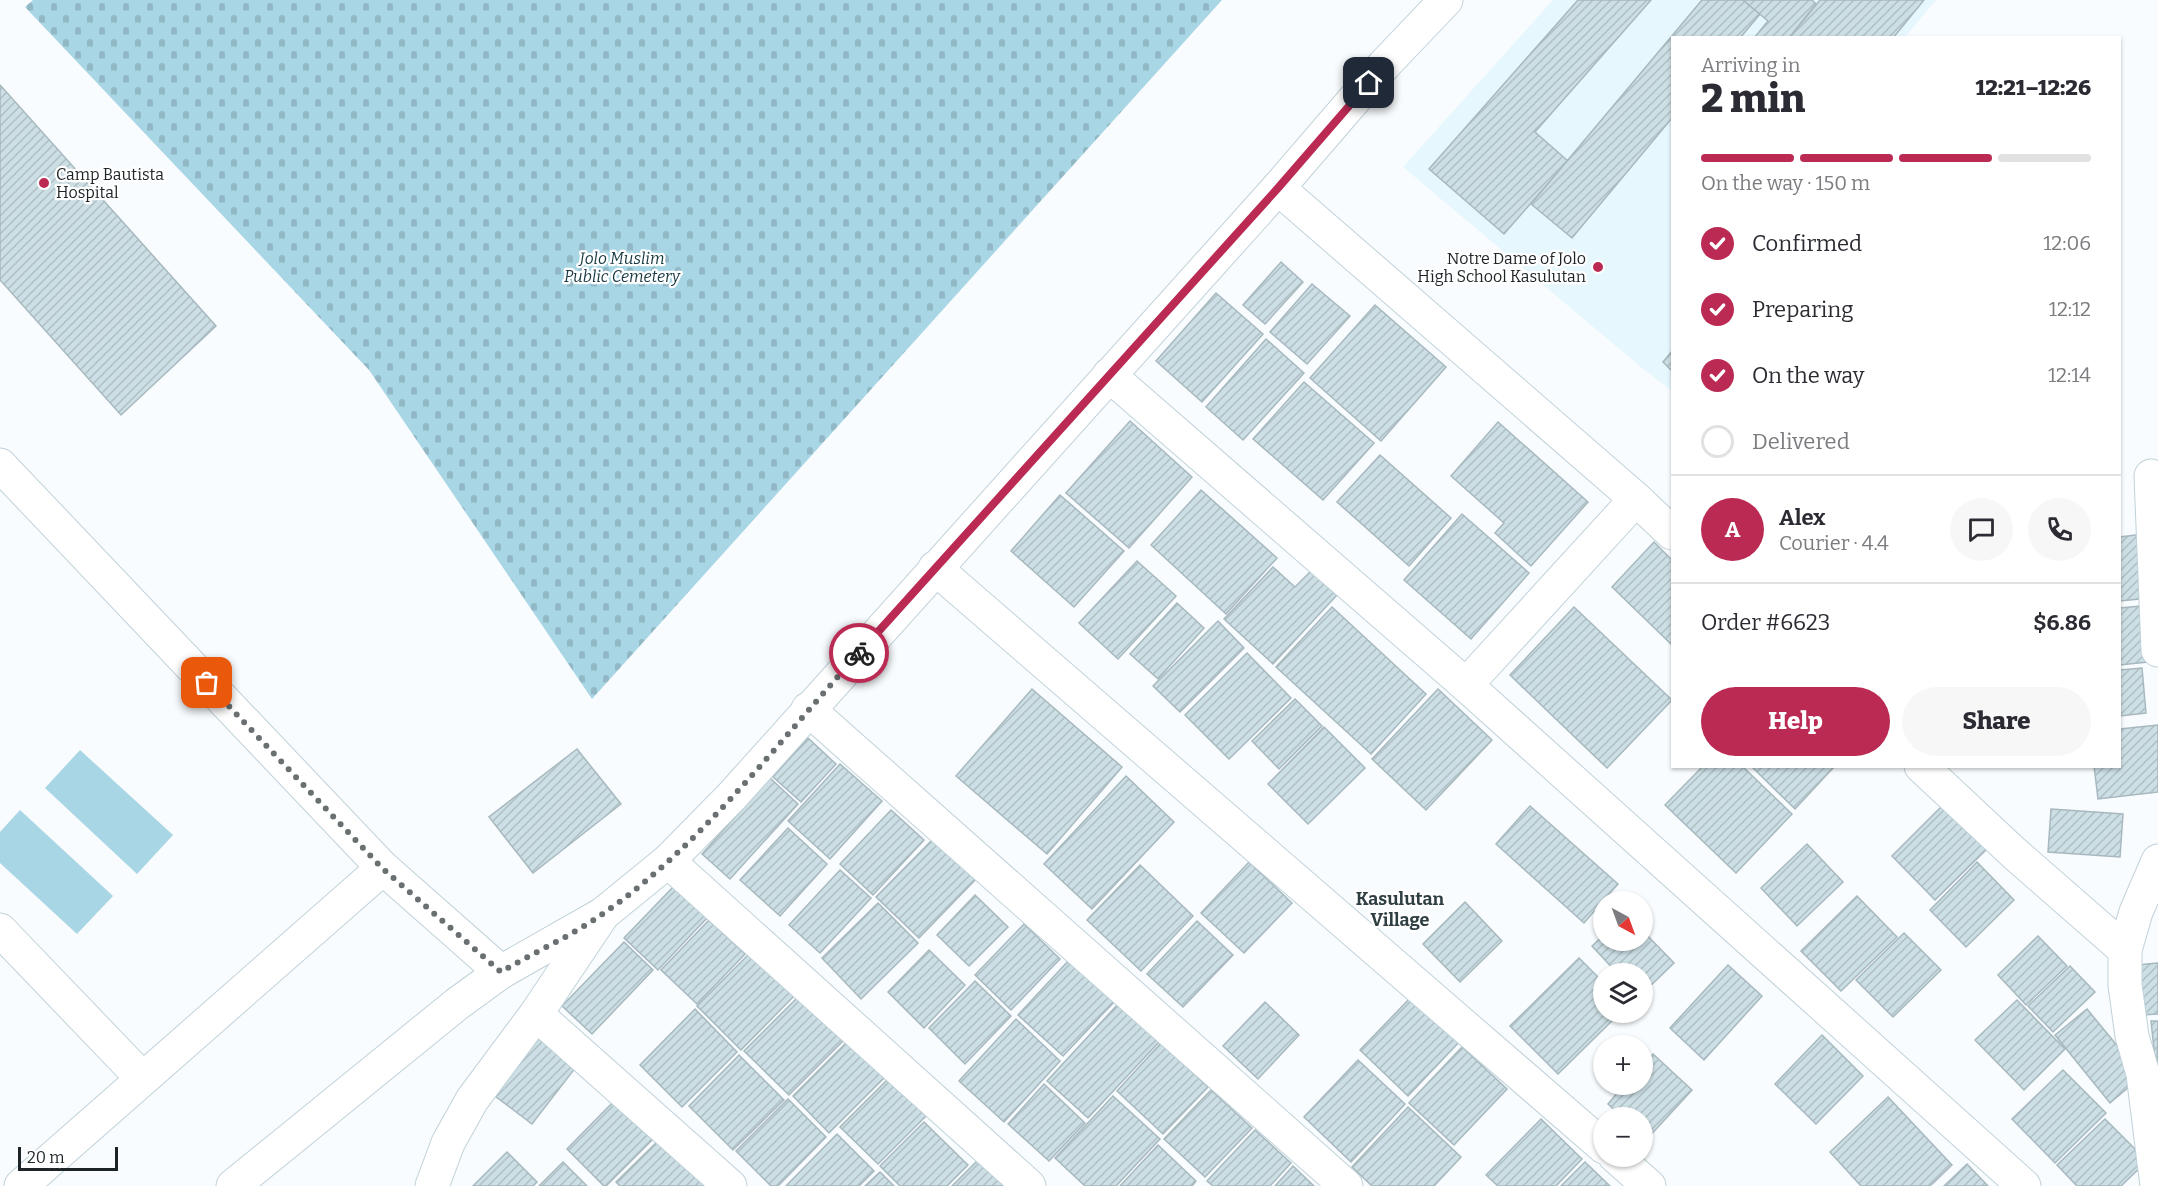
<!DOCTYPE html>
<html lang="en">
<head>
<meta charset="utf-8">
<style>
	body { margin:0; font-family:Bitter,serif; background:#f7f7f7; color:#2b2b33; height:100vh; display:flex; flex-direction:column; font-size:22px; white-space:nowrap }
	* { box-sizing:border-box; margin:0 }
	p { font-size:20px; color:#7c7c81 }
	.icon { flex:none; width:33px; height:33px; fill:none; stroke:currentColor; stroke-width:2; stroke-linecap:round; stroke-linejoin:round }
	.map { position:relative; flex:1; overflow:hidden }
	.sheet { position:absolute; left:1671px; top:36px; width:450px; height:732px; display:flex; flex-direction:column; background:#fff; border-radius:0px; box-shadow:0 2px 4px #0004 }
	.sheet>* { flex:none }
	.needle { width:39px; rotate:139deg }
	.buttons { position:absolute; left:1593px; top:891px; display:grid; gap:12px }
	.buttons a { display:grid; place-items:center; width:60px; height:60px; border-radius:50%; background:#fff; box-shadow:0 2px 4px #0004; font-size:30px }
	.scale { position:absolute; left:18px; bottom:15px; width:100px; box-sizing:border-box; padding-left:6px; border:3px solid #1d2426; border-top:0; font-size:16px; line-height:21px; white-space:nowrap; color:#1d2426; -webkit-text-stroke:4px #fff; paint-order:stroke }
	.pin { position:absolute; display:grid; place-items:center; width:51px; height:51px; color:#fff; margin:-26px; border-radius:12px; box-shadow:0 3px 9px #0006 }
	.courier { position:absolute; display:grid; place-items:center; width:60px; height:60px; margin:-30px; border:4px solid #ba2a53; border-radius:50%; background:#fff; color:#222; box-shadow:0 2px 8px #0007 }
	.overview em { font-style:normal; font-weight:800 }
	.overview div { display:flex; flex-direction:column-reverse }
	.overview { display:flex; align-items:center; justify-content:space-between; height:102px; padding:0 30px }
	h1 { font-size:39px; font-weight:800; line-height:45px }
	.bar { display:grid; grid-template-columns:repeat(4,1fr); gap:9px 6px; align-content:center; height:72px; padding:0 30px }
	.bar i { height:8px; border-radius:4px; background:#e1e1e2 }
	.bar .current { background:#ba2a53 }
	.bar p { grid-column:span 4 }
	.line { display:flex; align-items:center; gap:15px; padding:0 30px; border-top:2px solid #e1e1e2 }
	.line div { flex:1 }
	.round { display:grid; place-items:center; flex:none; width:63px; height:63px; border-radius:32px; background:#f7f7f7 }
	ol { padding:0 30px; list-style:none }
	li { display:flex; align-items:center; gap:18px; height:66px }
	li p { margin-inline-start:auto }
	li .icon { padding:6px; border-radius:50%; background:#ba2a53; color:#fff; stroke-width:4 }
	li:last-child { color:#7c7c81 }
	li i { width:33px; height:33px; border:3px solid #e1e1e2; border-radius:50% }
	.action { display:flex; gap:12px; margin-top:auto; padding:12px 30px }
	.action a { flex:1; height:69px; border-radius:36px; background:#ba2a53; color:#fff; font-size:24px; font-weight:800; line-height:69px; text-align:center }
	.action a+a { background:#f7f7f7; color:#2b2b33 }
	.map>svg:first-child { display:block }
	.built { fill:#e6f7fd }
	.cemetery { fill:url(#cemetery-stones) }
	.park { fill:#a9d6e5 }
	.building { fill:url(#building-hatch); stroke:#a7b9bf; stroke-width:1.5 }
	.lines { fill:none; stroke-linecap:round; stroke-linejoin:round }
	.minor-casing { stroke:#c0d2d9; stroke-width:35 }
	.major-casing { stroke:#c0d2d9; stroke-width:35 }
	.minor { stroke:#fff; stroke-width:33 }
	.major { stroke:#fff; stroke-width:33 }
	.done { stroke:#6a7072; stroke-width:6; stroke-dasharray:0 10.8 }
	.route { stroke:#ba2a53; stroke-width:8 }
	.poi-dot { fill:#ba2a53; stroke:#fff; stroke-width:2 }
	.labels { text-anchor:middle; stroke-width:4.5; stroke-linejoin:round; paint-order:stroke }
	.poi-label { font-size:16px; fill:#1d2426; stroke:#fff; text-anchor:start }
	.park-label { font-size:16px; font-style:italic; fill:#183943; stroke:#fff }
	.neighbourhood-label { font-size:18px; font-weight:bold; fill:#2e3e43; stroke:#fff }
</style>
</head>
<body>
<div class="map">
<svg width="2158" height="1186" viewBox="0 0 2158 1186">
	<defs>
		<pattern id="cemetery-stones" width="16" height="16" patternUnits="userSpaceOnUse" patternTransform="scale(1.5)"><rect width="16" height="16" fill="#a9d6e5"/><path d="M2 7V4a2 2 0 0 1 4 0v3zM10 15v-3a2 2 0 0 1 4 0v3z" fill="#91b8c4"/></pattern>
		<pattern id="building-hatch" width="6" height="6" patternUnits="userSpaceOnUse" patternTransform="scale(1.5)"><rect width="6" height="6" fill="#ccdfe5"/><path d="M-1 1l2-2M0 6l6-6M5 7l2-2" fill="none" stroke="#afbfc4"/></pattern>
	</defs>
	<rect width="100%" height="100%" fill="#f9fcfe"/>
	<path class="built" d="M1553,0H1936L1905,37L1672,38V391L1642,368L1403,167Z"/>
	<path class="cemetery" d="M33,0H1222L592,699L369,370L25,7Z"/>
	<g class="park">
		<path d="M80,750L173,835L137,874L45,788Z"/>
		<path d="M20,810L113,896L77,934L0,863V832Z"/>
	</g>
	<g class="building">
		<path d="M1578,0H1651L1535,132L1568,161L1504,234L1429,169Z"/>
		<path d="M1702,0H1743L1760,14L1740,38H1672V118L1572,238L1531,204Z"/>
		<path d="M1743,0H1812L1816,4L1789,38H1754L1768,21Z"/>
		<path d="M1820,0H1924L1893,38H1789Z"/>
		<path d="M0,85L216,326L121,415L0,280Z"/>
		<path d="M1281,262L1303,282L1265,324L1243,305Z"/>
		<path d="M1312,284L1350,316L1307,364L1270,332Z"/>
		<path d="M1216,293L1263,334L1202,402L1156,361Z"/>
		<path d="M1375,305L1446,367L1381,441L1310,378Z"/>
		<path d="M1266,339L1304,373L1243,440L1206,407Z"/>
		<path d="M1672,351V371L1663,362Z"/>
		<path d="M1304,382L1374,443L1323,500L1253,439Z"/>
		<path d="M1130,421L1192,477L1129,548L1066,493Z"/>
		<path d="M1498,422L1588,502L1531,566L1495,533L1504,523L1451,476Z"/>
		<path d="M1380,455L1451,518L1409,566L1337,502Z"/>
		<path d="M1201,490L1277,558L1226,614L1151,545Z"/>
		<path d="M1060,495L1124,551L1074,607L1011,551Z"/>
		<path d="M1462,514L1529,573L1471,639L1404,580Z"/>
		<path d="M2143,534L2149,598L2120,601V537Z"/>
		<path d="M1654,542L1672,560V645L1612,587Z"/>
		<path d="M1137,561L1176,596L1118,659L1079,623Z"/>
		<path d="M1273,567L1295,587L1311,571L1337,595L1273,664L1224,619Z"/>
		<path d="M1177,603L1204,628L1158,679L1130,654Z"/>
		<path d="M2151,605L2157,661L2120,665V608Z"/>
		<path d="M1332,607L1426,694L1371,754L1276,667Z"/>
		<path d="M1574,607L1672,700L1607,768L1510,675Z"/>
		<path d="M1218,621L1244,648L1180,712L1153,686Z"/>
		<path d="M1247,653L1291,698L1229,759L1185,715Z"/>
		<path d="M2142,668L2146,713L2120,716V670Z"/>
		<path d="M1032,689L1122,767L1047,854L956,776Z"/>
		<path d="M1438,689L1492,740L1426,810L1372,759Z"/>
		<path d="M1295,699L1322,726L1279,769L1252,741Z"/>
		<path d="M2158,725V792L2098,799L2094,766H2120V729Z"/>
		<path d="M1324,727L1365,768L1308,824L1268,784Z"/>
		<path d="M808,738L836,764L801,802L773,777Z"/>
		<path d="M577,749L621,804L533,873L489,817Z"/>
		<path d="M840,764L882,801L830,859L788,821Z"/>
		<path d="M1703,766H1742L1792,814L1736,873L1665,805Z"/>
		<path d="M1751,766H1834V767L1795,809Z"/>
		<path d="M1126,776L1174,822L1092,909L1044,864Z"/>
		<path d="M770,778L798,804L730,879L702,854Z"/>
		<path d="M1945,803L1989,847L1935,900L1892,856Z"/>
		<path d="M1530,806L1618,884L1584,923L1496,844Z"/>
		<path d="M2051,809L2123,814L2120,857L2048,852Z"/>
		<path d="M891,810L924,840L873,895L840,864Z"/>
		<path d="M788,828L827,864L780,916L740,880Z"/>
		<path d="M933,839L976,879L919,938L876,897Z"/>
		<path d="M1807,844L1843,882L1797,926L1761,888Z"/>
		<path d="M1249,862L1292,903L1244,953L1201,913Z"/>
		<path d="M1977,862L2014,900L1966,947L1930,910Z"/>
		<path d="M1140,865L1193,916L1141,971L1087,920Z"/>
		<path d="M840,870L871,898L820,953L789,925Z"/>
		<path d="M674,886L707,918L658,970L624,938Z"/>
		<path d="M975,895L1008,927L969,966L937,935Z"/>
		<path d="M1857,896L1897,937L1841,991L1801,951Z"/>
		<path d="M1465,902L1502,941L1460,982L1423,944Z"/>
		<path d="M878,903L918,943L861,999L822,958Z"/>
		<path d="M709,920L745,954L697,1004L661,970Z"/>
		<path d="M1197,921L1233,955L1183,1007L1147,974Z"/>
		<path d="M1024,924L1060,959L1011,1010L975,975Z"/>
		<path d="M1642,930L1674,963L1642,994V974H1618L1592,946L1604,935V940H1642Z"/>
		<path d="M1904,933L1941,970L1893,1017L1856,980Z"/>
		<path d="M2038,936L2067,966L2026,1005L1998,975Z"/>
		<path d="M624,942L653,970L592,1034L562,1006Z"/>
		<path d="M929,950L965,985L924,1028L888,992Z"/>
		<path d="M751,952L794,996L741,1050L697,1006Z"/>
		<path d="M1579,958L1604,983V1012H1621L1558,1074L1510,1026Z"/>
		<path d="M1070,959L1115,1001L1063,1056L1018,1015Z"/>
		<path d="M2158,963V1014L2142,1015L2137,965Z"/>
		<path d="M1728,965L1762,996L1704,1060L1670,1028Z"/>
		<path d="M2070,966L2095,992L2053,1032L2028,1006Z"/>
		<path d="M975,981L1011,1016L965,1064L929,1028Z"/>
		<path d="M806,989L850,1034L789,1095L744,1051Z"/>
		<path d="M1413,995L1461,1040L1408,1096L1360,1050Z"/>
		<path d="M2017,1000L2065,1049L2024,1090L1975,1040Z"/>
		<path d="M1265,1002L1299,1035L1258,1079L1223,1046Z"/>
		<path d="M1119,1003L1160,1041L1088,1118L1047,1081Z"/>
		<path d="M695,1009L737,1052L682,1107L640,1065Z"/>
		<path d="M2087,1009L2142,1076L2110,1103L2055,1035Z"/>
		<path d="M1016,1019L1060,1061L1004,1122L959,1081Z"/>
		<path d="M2151,1021H2158L2157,1078Z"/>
		<path d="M1822,1035L1863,1076L1816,1124L1775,1084Z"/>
		<path d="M539,1038L576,1067L532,1124L495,1096Z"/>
		<path d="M851,1038L887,1075L829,1133L793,1096Z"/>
		<path d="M1161,1043L1208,1087L1163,1134L1117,1091Z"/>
		<path d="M1462,1047L1507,1089L1454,1145L1409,1103Z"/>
		<path d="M1653,1054L1692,1090L1647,1139L1642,1136V1118H1623L1608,1104L1625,1084H1642V1065Z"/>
		<path d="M739,1055L784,1100L733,1150L689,1106Z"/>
		<path d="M1358,1060L1405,1104L1351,1162L1304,1117Z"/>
		<path d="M2063,1070L2106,1113L2055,1163L2012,1119Z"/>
		<path d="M892,1075L929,1113L878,1164L840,1127Z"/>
		<path d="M1044,1084L1085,1123L1049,1161L1008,1124Z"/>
		<path d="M1211,1090L1252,1128L1205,1177L1164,1139Z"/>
		<path d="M1113,1096L1160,1139L1116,1186H1085L1055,1158Z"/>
		<path d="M1888,1097L1952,1165L1930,1186H1861L1830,1152Z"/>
		<path d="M788,1099L826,1137L778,1186H771L736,1151Z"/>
		<path d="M614,1101L653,1139L606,1186H604L567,1149Z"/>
		<path d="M1408,1107L1461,1157L1434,1186H1372L1352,1167Z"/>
		<path d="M1541,1119L1582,1159L1556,1186H1498L1486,1175Z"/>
		<path d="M2105,1119L2147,1161L2121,1186H2077L2057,1165Z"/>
		<path d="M924,1122L968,1165L947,1186H900L880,1166Z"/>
		<path d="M1255,1130L1291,1163L1270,1186H1213L1207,1181Z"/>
		<path d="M837,1134L874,1171L859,1186H786Z"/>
		<path d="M663,1136L708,1186H620L616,1182Z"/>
		<path d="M1158,1145L1196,1181L1192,1186H1120Z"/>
		<path d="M507,1152L537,1182L533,1186H473Z"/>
		<path d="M986,1152L1019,1186H952Z"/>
		<path d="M563,1162L587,1186H539Z"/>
		<path d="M1585,1162L1610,1186H1561Z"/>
		<path d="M1967,1164L1988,1186H1944Z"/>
		<path d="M1293,1166L1314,1186H1275Z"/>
		<path d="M880,1172L894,1186H865Z"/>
	</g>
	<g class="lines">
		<g class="minor-casing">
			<g id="minor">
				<path d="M1278,188L1636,499L1672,533"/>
				<path d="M1109,375L1466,685L2024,1186"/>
				<path d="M0,465L383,868L501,972"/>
				<path d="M2151,476L2158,650"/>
				<path d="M935,568L1604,1147"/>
				<path d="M1466,685L1636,499"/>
				<path d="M808,709L1346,1186"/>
				<path d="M1921,766L2014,853L2125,950"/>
				<path d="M668,861L1029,1186"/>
				<path d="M0,930L142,1078"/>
				<path d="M536,1014L730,1186"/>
				<path d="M1615,1156L1649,1186"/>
				<path d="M21,1186L383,868"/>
				<path d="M432,1186L448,1143L472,1100L536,1014L603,914"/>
				<path d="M2157,1186L2143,1074L2132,1036L2125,985V950L2136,912L2158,861"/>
			</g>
		</g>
		<g class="major-casing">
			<path id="major" d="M233,1186L457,1004L501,972L603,914L668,861L732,796L1278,188L1384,65L1446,0"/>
		</g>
		<use href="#minor" class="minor"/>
		<use href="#major" class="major"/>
	</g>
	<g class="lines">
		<path class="done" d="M207,683L382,868L501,972C534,952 572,936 604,913C702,845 779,741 859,653"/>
		<path class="route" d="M859,653L1278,188L1369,83"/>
	</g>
	<g class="poi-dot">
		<circle cx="44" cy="183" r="6"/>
		<circle cx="1598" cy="267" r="6"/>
	</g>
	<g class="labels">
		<g class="poi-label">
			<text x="56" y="180">Camp Bautista<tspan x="56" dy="18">Hospital</tspan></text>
			<text x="1586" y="264" text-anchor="end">Notre Dame of Jolo<tspan x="1586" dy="18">High School Kasulutan</tspan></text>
		</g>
		<g class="park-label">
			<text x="622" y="264">Jolo Muslim<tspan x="622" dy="18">Public Cemetery</tspan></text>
		</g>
		<g class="neighbourhood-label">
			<text x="1400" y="905">Kasulutan<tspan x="1400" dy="21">Village</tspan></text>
		</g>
	</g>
</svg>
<div class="buttons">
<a><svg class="needle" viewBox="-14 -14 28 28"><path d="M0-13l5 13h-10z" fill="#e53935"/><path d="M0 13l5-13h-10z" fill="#7c7c81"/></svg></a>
<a><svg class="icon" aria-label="layers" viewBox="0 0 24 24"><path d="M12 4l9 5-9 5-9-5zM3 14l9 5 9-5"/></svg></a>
<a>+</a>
<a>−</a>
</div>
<div class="scale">20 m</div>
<div class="pin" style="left:207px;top:683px;background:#ea580c"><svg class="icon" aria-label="bag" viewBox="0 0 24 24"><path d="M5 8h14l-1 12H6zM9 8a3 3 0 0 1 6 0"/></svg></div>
<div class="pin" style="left:1369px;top:83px;background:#1f2937"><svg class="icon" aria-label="home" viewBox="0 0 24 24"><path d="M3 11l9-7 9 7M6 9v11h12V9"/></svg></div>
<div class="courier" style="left:859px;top:653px"><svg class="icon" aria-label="bike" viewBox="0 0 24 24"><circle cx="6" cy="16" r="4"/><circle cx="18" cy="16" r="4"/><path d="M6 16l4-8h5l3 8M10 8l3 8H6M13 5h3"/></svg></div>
<section class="sheet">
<div class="overview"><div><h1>2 min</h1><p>Arriving in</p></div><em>12:21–12:26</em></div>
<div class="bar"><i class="current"></i><i class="current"></i><i class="current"></i><i></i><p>On the way · 150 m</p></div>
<ol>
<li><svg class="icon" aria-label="check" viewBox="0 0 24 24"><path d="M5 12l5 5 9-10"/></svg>Confirmed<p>12:06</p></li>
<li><svg class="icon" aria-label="check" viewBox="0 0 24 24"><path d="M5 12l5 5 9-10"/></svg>Preparing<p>12:12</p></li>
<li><svg class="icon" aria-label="check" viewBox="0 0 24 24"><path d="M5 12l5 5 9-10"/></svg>On the way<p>12:14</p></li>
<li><i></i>Delivered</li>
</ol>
<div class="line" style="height:108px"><b class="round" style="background:#ba2a53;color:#fff">A</b><div><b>Alex</b><p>Courier · 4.4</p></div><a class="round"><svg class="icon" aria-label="chat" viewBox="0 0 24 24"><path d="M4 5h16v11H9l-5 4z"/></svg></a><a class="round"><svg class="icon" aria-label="phone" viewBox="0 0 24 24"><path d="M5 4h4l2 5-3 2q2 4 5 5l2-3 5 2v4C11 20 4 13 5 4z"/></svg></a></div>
<div class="line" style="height:78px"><div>Order #6623</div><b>$6.86</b></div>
<div class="action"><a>Help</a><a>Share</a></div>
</section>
</div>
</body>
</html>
